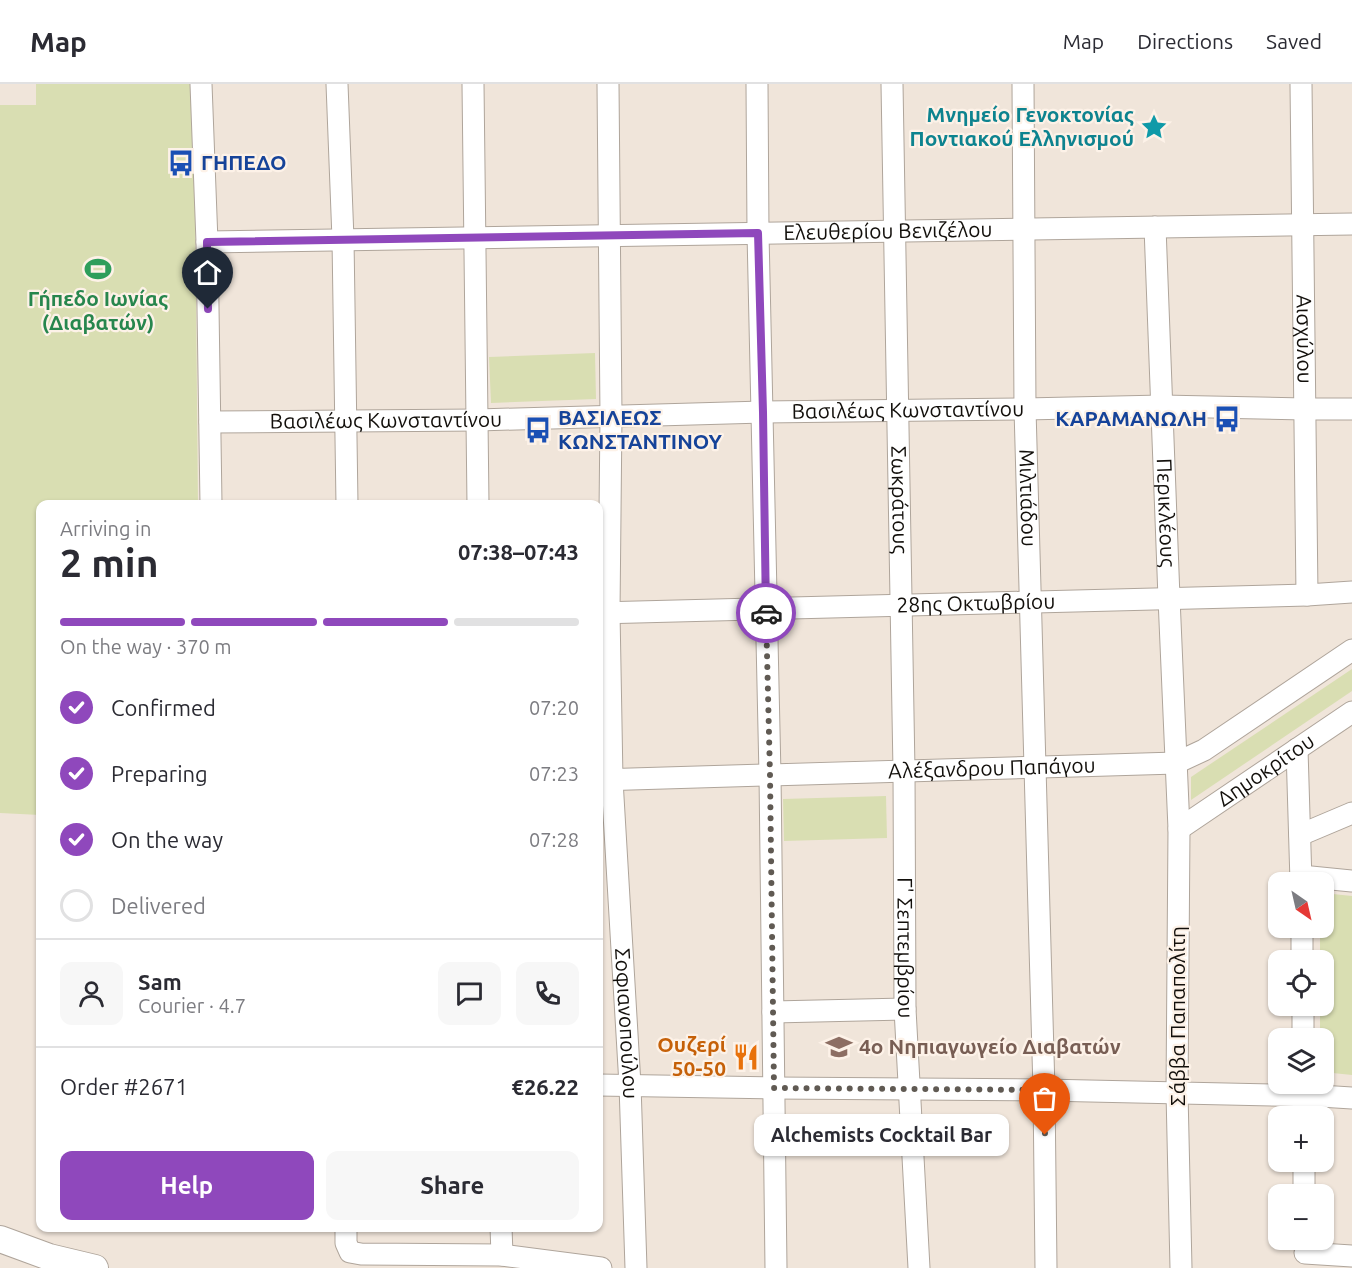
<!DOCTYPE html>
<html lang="en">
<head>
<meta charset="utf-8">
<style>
	body { margin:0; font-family:Ubuntu,sans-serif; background:#f7f7f7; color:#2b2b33; height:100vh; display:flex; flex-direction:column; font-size:22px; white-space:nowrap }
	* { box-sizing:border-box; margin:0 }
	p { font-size:20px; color:#7c7c81 }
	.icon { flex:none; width:33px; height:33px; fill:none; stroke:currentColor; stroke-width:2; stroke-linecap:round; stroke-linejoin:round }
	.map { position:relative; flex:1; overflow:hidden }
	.sheet { position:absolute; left:36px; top:416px; width:567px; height:732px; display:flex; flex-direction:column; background:#fff; border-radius:12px; box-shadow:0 2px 4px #0004 }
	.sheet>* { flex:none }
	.needle { width:39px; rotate:146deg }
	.fabs { position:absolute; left:1268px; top:788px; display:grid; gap:12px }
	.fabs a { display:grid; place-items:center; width:66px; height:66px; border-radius:12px; background:#fff; box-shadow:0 2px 4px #0004; font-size:30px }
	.pin { position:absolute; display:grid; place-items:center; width:51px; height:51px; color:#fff; margin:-62px -26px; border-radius:50% 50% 50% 0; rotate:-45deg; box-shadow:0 0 6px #0007 }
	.pin .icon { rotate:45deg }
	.courier { position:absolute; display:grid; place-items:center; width:60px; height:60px; margin:-30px; border:4px solid #8f48bc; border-radius:50%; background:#fff; color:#222; box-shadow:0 2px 8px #0007 }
	.bubble { position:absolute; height:42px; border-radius:12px; background:#fff; box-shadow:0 2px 4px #0004; font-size:20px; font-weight:700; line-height:42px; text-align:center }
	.overview em { font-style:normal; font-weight:700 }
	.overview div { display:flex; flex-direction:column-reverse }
	.overview { display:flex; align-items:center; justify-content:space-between; height:102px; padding:0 24px }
	h1 { font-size:39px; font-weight:700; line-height:45px }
	.bar { display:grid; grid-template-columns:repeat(4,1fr); gap:9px 6px; align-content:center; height:72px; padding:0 24px }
	.bar i { height:8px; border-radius:4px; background:#e1e1e2 }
	.bar .current { background:#8f48bc }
	.bar p { grid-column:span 4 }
	.line { display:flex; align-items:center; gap:15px; padding:0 24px; border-top:2px solid #e1e1e2 }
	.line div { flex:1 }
	.round { display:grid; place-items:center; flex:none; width:63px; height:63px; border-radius:12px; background:#f7f7f7 }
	ol { padding:0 24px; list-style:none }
	li { display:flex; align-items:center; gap:18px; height:66px }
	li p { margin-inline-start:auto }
	li .icon { padding:6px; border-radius:50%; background:#8f48bc; color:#fff; stroke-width:4 }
	li:last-child { color:#7c7c81 }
	li i { width:33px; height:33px; border:3px solid #e1e1e2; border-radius:50% }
	.button { display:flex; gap:12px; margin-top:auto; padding:12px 24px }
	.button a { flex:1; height:69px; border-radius:12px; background:#8f48bc; color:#fff; font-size:24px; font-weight:700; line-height:69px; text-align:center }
	.button a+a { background:#f7f7f7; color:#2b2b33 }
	header { display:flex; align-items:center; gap:36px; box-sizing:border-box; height:84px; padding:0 30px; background:#fff; border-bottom:2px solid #e1e1e2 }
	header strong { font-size:28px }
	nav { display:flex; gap:33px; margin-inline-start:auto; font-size:21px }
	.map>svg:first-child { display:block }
	.green { fill:#d9deb2 }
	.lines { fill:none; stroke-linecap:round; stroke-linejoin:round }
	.minor-casing { stroke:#afa59b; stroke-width:23 }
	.major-casing { stroke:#afa59b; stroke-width:28 }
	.minor { stroke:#fff; stroke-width:21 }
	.major { stroke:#fff; stroke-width:26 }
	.done { stroke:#605a53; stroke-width:6; stroke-dasharray:0 10.8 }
	.route { stroke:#8f48bc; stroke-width:8 }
	.labels { text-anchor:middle; stroke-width:4.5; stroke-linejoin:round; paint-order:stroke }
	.culture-label { font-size:21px; font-weight:bold; fill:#0d838f; stroke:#fdf2e8; text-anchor:end }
	.transit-label { font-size:21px; font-weight:bold; fill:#164399; stroke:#fdf2e8; text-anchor:start }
	.street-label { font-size:21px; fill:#120f0b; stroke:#fdf2e8 }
	.leisure-label { font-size:21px; font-weight:bold; fill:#27864d; stroke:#fdf2e8 }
	.food-label { font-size:21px; font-weight:bold; fill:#c56008; stroke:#fdf2e8; text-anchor:end }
	.education-label { font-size:21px; font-weight:bold; fill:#785e54; stroke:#fdf2e8; text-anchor:start }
</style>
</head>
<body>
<header>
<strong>Map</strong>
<nav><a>Map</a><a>Directions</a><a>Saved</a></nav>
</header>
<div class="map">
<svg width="1352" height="1184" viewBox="0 0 1352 1184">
	<rect width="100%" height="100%" fill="#f0e5da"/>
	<g class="green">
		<path d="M36,0H194L198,420H40V731L0,729V21H36Z"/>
		<path d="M595,269L596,315L491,319L489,273Z"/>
		<path d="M1352,585V607L1191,716V693Z"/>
		<path d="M886,712L887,754L784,757L783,715Z"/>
		<path d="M1323,809L1352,812V991L1323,988V954H1320V921H1323V876H1320V843H1323Z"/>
	</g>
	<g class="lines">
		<g class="minor-casing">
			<g id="minor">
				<path d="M201,0L207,158L211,420"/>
				<path d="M337,0L343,155L347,420"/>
				<path d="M473,0L478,420"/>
				<path id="s1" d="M608,0L611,332L609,528L612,696L630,1001L636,1184"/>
				<path d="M757,0L758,149L770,691L776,1184"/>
				<path id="s2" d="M892,0L904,687L905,925L919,1184"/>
				<path id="s3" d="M1023,0L1025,325L1044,1006L1046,1184"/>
				<path id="s4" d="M1301,0L1307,511"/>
				<path id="s5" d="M1155,143L1169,514L1179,745L1177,1009L1181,1184"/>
				<path id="s6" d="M207,158L1352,140"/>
				<path id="s7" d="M210,338L478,336L763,328L1025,325L1162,322L1305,325H1352"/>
				<path id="s8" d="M598,529L1307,511L1352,508"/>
				<path d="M1297,665L1301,798"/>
				<path id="s9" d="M598,696L1176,679L1204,666L1352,566"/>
				<path id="s10" d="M1179,745L1352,628"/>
				<path d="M1300,751L1352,729"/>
				<path d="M1301,792L1352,797"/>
				<path d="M1302,843V876"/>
				<path d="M1303,921V954"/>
				<path d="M773,928L905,925"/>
				<path d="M1304,1000V1032"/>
				<path d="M598,1001L774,1004L1044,1006L1320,1012L1352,1014"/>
				<path d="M1304,1077V1110"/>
				<path d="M346,1143V1159L350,1168L361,1170L502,1171L601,1184"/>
				<path d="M501,1143L502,1171"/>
				<path d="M1305,1169L1352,1172"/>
			</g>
		</g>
		<g class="major-casing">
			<path id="major" d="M0,1155L49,1173L95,1184"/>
		</g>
		<use href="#minor" class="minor"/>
		<use href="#major" class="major"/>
	</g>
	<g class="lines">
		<path class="done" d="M766,529L770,691L774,1004L1044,1006L1045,1051"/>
		<path class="route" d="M208,225L207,158L758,149L763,328L766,529"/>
	</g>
	<defs>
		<g id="sight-bare" transform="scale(2.07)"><path d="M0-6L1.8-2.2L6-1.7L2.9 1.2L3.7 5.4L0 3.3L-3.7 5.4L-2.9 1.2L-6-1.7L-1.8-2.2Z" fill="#0f9aa8" stroke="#fdf2e8" stroke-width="2.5" paint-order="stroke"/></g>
		<g id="bus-bare" transform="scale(2.07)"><path d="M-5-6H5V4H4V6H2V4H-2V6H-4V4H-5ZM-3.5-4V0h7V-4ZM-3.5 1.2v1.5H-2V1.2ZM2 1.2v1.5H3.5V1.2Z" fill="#1a4fb4" stroke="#fdf2e8" stroke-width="2.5" paint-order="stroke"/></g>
		<g id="stadium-bare" transform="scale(2.07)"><path d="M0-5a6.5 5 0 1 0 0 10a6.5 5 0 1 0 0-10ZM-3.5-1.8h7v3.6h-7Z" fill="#2e9e5b" stroke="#fdf2e8" stroke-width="2.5" paint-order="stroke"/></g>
		<g id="school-bare" transform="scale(2.07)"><path d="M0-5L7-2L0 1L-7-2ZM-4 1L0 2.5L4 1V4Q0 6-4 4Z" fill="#8d6e63" stroke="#fdf2e8" stroke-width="2.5" paint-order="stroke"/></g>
		<g id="restaurant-bare" transform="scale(2.07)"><path d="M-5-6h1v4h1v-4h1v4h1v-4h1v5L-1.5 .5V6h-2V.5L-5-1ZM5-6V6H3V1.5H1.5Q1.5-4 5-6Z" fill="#e8710a" stroke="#fdf2e8" stroke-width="2.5" paint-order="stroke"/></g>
	</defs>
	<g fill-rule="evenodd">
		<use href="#sight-bare" x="1154" y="43"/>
		<use href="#bus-bare" x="181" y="79"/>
		<use href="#stadium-bare" x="98" y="185"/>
		<use href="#bus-bare" x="1227" y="335"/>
		<use href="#bus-bare" x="538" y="346"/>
		<use href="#school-bare" x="839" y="963"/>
		<use href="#restaurant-bare" x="746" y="973"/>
	</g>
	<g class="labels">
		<g class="culture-label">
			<text x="1134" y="38">Μνημείο Γενοκτονίας<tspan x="1134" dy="24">Ποντιακού Ελληνισμού</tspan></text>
		</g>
		<g class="transit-label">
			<text x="201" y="86">ΓΗΠΕΔΟ</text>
			<text x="558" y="341">ΒΑΣΙΛΕΩΣ<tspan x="558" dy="24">ΚΩΝΣΤΑΝΤΙΝΟΥ</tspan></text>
			<text x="1207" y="342" text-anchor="end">ΚΑΡΑΜΑΝΩΛΗ</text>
		</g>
		<g class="street-label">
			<text dy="7" stroke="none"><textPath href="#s6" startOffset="681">Ελευθερίου Βενιζέλου</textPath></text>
			<text dy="7" stroke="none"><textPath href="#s4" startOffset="255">Αισχύλου</textPath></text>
			<text dy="7" stroke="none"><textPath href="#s7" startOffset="698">Βασιλέως Κωνσταντίνου</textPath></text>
			<text dy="7" stroke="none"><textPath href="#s7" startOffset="176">Βασιλέως Κωνσταντίνου</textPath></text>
			<text dy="7" stroke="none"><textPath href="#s3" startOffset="414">Μιλτιάδου</textPath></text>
			<text dy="7" stroke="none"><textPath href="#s2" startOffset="416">Σωκράτους</textPath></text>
			<text dy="7" stroke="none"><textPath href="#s5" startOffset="286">Περικλέους</textPath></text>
			<text dy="7" stroke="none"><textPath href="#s8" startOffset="378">28ης Οκτωβρίου</textPath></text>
			<text dy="7" stroke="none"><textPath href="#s9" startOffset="394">Αλέξανδρου Παπάγου</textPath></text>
			<text dy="7" stroke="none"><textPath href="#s10" startOffset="105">Δημοκρίτου</textPath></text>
			<text dy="7" stroke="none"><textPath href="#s2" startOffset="864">Γ' Σεπτεμβρίου</textPath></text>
			<text transform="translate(1178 932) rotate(-90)" y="7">Σάββα Παπαπολίτη</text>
			<text dy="7" stroke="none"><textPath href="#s1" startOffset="940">Σοφιανοπούλου</textPath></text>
		</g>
		<g class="leisure-label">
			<text x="98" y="222">Γήπεδο Ιωνίας<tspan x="98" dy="24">(Διαβατών)</tspan></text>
		</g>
		<g class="food-label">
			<text x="726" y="968">Ουζερί<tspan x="726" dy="24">50-50</tspan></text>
		</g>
		<g class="education-label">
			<text x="859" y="970">4ο Νηπιαγωγείο Διαβατών</text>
		</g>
	</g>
</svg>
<div class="fabs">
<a><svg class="needle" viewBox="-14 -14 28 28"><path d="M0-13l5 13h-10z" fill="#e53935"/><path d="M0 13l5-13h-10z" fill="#7c7c81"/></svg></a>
<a><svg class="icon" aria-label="locate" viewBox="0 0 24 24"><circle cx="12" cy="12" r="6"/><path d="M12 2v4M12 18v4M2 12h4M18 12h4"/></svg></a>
<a><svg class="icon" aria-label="layers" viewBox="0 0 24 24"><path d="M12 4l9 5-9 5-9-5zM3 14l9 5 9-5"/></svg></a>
<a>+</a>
<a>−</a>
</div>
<div class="pin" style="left:1045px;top:1051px;background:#ea580c"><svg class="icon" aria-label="bag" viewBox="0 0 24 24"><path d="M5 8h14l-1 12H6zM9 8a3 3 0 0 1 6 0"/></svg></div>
<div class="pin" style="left:208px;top:225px;background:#1f2937"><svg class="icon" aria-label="home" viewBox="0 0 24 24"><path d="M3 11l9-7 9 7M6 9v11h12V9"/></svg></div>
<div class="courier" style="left:766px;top:529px"><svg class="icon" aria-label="car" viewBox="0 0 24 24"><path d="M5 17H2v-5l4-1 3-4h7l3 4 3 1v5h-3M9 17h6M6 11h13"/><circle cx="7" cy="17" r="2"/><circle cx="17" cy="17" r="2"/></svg></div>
<div class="bubble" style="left:754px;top:1030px;width:255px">Alchemists Cocktail Bar</div>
<section class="sheet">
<div class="overview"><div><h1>2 min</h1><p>Arriving in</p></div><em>07:38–07:43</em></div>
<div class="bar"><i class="current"></i><i class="current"></i><i class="current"></i><i></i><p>On the way · 370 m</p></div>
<ol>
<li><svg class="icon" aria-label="check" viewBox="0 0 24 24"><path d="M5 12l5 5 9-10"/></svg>Confirmed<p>07:20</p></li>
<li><svg class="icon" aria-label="check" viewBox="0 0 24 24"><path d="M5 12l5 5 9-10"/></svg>Preparing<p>07:23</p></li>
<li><svg class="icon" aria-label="check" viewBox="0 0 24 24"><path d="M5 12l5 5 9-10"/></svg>On the way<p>07:28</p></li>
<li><i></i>Delivered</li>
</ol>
<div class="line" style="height:108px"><a class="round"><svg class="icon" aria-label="person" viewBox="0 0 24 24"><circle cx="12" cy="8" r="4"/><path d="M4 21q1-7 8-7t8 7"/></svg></a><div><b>Sam</b><p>Courier · 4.7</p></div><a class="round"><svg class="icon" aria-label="chat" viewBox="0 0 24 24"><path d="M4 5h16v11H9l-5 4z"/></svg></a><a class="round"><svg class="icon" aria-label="phone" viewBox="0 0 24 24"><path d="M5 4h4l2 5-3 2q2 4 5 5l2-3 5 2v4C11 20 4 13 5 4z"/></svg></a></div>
<div class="line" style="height:78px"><div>Order #2671</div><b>€26.22</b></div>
<div class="button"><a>Help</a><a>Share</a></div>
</section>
</div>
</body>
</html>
